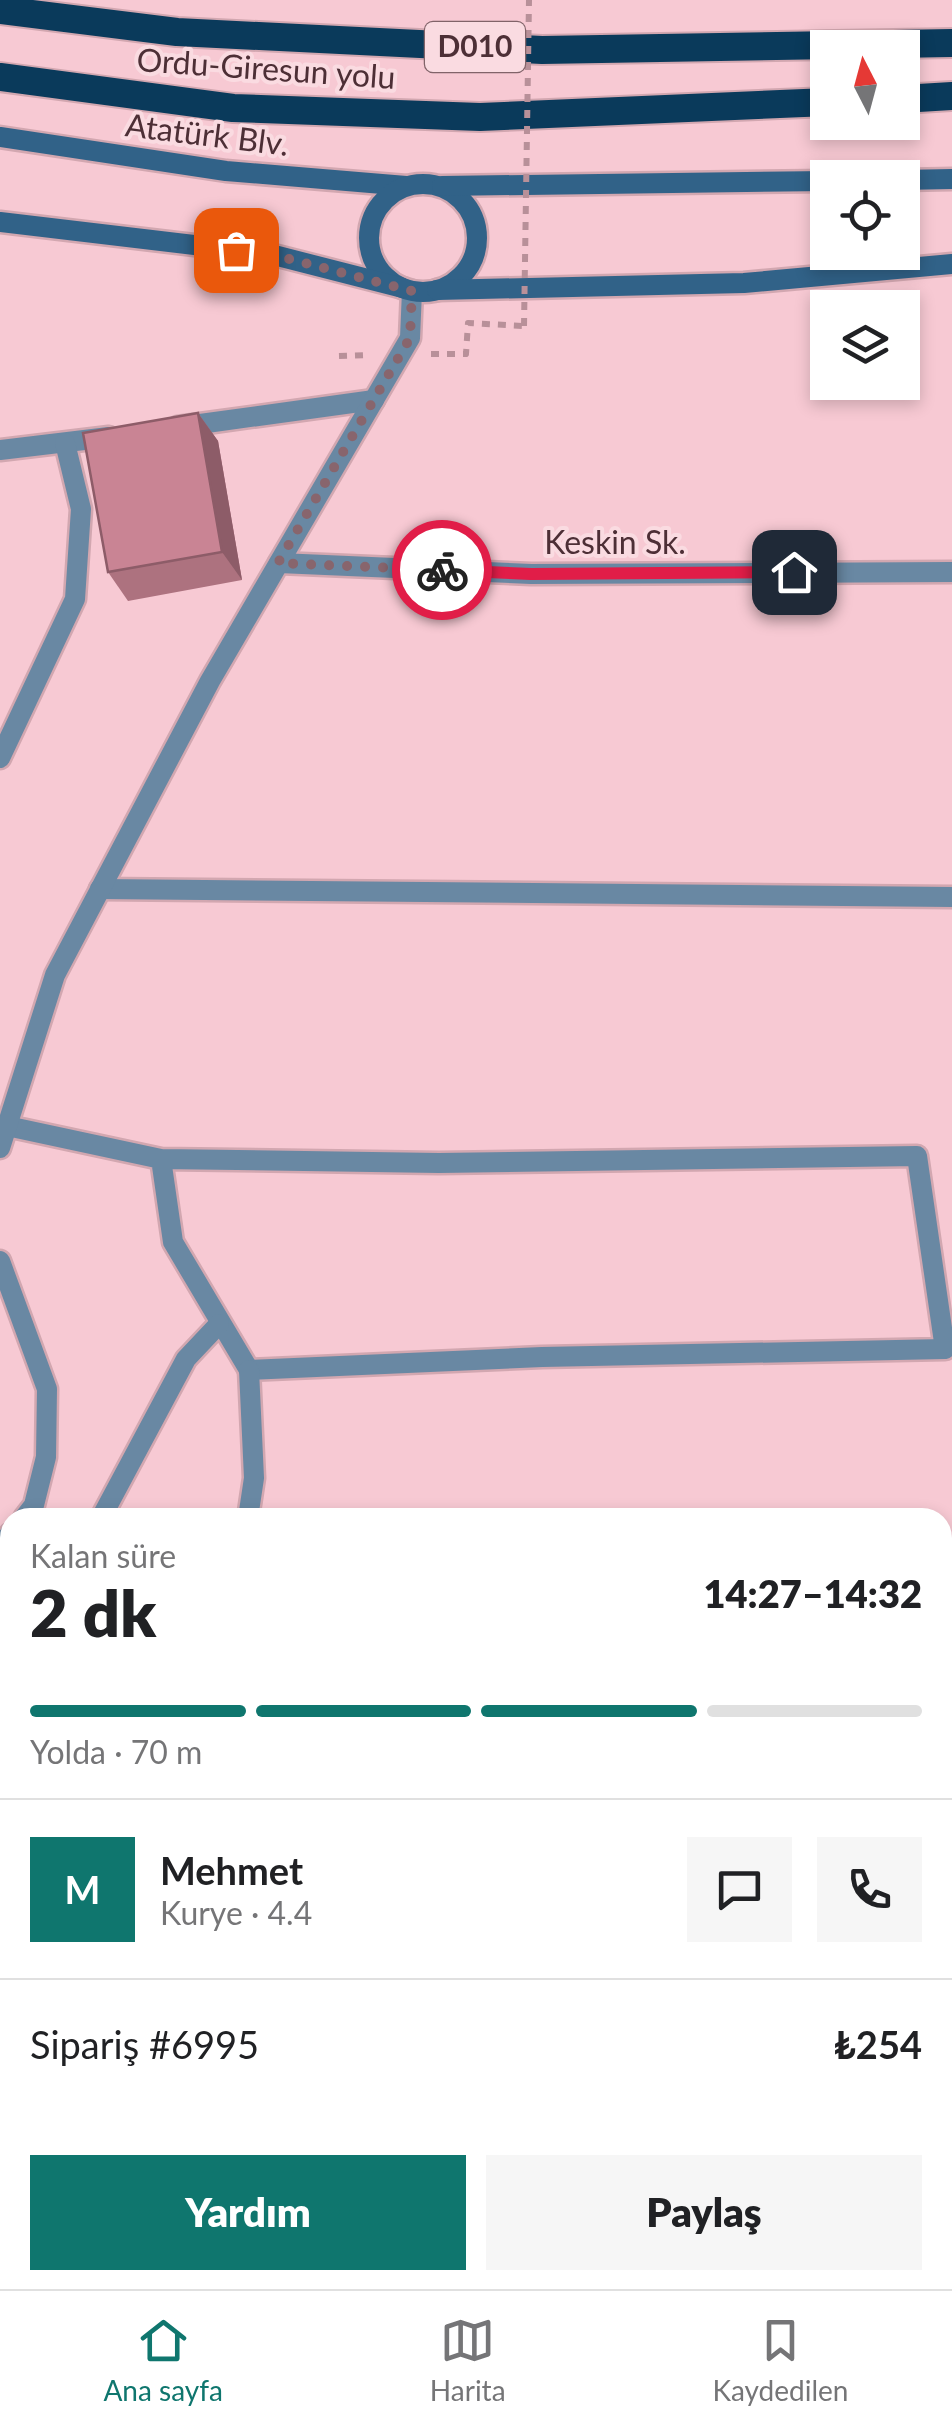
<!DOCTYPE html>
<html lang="tr">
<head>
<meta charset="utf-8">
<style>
	body { margin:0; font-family:Lato,sans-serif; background:#f6f6f6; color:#202124; height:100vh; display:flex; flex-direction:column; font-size:38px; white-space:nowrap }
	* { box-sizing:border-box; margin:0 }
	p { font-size:32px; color:#757577 }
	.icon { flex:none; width:55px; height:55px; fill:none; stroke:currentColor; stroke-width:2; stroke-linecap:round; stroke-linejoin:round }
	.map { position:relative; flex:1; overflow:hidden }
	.sheet { position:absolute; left:0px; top:1508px; width:952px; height:782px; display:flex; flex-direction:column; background:#fff; border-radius:30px 30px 0 0; box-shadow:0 5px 15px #0003 }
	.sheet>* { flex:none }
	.needle { width:65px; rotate:354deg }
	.fabs { position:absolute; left:810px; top:30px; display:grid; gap:20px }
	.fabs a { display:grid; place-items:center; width:110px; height:110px; border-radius:0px; background:#fff; box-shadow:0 5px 15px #0003; font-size:50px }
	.pin { position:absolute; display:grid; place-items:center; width:85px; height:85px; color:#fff; margin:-42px; border-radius:20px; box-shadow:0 5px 15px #0006 }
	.courier { position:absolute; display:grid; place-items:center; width:100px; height:100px; margin:-50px; border:8px solid #e11d48; border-radius:50%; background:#fff; color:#222; box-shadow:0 2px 12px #0007 }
	.headline em { font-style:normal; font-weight:800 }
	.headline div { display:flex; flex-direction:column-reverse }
	.headline { display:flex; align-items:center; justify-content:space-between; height:170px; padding:0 30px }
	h1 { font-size:65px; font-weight:800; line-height:75px }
	.bar { display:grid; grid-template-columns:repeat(4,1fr); gap:15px 10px; align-content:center; height:120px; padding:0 30px }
	.bar i { height:12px; border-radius:8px; background:#e0e0e0 }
	.bar .current { background:#0f766e }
	.bar p { grid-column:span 4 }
	.line { display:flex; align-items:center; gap:25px; padding:0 30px; border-top:2px solid #e0e0e0 }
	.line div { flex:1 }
	.round { display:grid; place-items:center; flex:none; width:105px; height:105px; border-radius:0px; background:#f6f6f6 }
	.button { display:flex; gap:20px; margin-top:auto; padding:20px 30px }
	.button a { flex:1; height:115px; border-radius:0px; background:#0f766e; color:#fff; font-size:40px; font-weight:800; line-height:115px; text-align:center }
	.button a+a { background:#f6f6f6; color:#202124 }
	.tabs { display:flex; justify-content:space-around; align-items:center; height:140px; border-top:2px solid #e0e0e0; background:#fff; font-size:28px; color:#757577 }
	.tabs a { display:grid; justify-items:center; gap:5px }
	.tabs .current { color:#0f766e }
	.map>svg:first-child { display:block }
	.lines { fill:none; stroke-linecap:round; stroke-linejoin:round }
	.minor-casing { stroke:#d2a7b0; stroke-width:25 }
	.secondary-casing { stroke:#d2a7b0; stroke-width:25 }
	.trunk-casing { stroke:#d2a7b0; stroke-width:32 }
	.path { stroke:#b89099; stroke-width:6; stroke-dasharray:8 8; stroke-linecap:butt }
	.minor { stroke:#6988a3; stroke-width:20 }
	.secondary { stroke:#316288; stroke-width:20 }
	.trunk { stroke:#0a3a5b; stroke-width:28 }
	.path-bridge { stroke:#b89099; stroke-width:6; stroke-dasharray:8 8; stroke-linecap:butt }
	.wall { fill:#ad727f }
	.shaded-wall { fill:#8d5c68 }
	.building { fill:#c98494; stroke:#8d5c68; stroke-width:2.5 }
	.done { stroke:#88656d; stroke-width:10; stroke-dasharray:0 18 }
	.route { stroke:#e11d48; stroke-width:12 }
	.labels { text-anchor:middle; stroke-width:8; stroke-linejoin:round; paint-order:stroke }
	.shield { fill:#fadbe1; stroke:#816369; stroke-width:2.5 }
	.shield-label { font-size:30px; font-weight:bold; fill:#4d2f36 }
	.street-label { font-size:32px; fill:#4d2f36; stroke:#fadbe1 }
</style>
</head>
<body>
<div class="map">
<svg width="952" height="2289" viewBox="0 0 952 2289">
	<rect width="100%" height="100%" fill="#f7c9d3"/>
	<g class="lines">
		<g class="minor-casing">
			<g id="minor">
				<path d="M178,427L374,400"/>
				<path d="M0,450L109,437"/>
				<path d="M279,563L531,574L952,572"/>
				<path d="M0,758L75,599L81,509L65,443"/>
				<path d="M100,889L952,897"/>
				<path d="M7,1126L161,1159L439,1163L917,1156L945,1349L542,1357L249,1370L173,1242L161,1159"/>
				<path d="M0,1148L55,975L210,681L410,338L412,291"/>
				<path d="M0,1261L47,1389L46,1457L34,1505L24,1518"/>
				<path d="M101,1518L186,1359L219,1324"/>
				<path d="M248,1518L254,1478L249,1370"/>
				<path d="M0,1547L10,1534"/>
				<path d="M0,1564L10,1566"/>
				<path d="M942,1565L952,1566"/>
				<path d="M942,1774H952"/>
				<path d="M0,1849H10"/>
				<path d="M0,1967H10"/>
				<path d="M942,1982H952"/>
				<path d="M815,2280L822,2289"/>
			</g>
		</g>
		<g class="secondary-casing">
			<g id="secondary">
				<path d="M0,137L226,171L406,186"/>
				<path d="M902,180L952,179"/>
				<circle cx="423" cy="238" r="54"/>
				<path d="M442,186L828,181"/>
				<path d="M0,222L270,254L403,288"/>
				<path d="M437,290L744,283L952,264"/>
			</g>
		</g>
		<g class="trunk-casing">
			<g id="trunk">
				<path d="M0,10L177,32L542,50L952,43"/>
				<path d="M0,77L233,108L480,117L828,102"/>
				<path d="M902,99L952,96"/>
			</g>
		</g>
		<g class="path">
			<path d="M431,354H466L468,323L524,326"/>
			<path d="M339,356L368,355"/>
		</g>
		<use href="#minor" class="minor"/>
		<use href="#secondary" class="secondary"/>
		<use href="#trunk" class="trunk"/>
		<path class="path-bridge" d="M524,326L529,0"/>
	</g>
	<path class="wall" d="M198,413L218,441L242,580L128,601L108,572Z"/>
	<path class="shaded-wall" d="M198,413L218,441L242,580L222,552Z"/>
	<path class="building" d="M198,413L222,552L108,572L83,433Z"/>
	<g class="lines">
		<path class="done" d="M236,250L270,254L412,291L410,338L278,563L442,570"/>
		<path class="route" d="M442,570L531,574L794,572"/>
	</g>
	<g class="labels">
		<rect class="shield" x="425" y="22" width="100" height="50" rx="8"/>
		<g class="shield-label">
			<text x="475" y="57">D010</text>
		</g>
		<g class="street-label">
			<text transform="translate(266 69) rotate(4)" y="11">Ordu-Giresun yolu</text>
			<text transform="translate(207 135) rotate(7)" y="11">Atatürk Blv.</text>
			<text x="615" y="554">Keskin Sk.</text>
		</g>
	</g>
</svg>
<div class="fabs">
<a><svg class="needle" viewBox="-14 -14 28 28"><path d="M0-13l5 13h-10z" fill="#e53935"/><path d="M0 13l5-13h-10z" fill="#757577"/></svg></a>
<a><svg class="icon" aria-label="locate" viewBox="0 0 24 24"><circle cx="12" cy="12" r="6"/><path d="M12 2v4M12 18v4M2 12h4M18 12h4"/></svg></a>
<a><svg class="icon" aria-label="layers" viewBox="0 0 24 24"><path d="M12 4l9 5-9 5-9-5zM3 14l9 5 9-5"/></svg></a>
</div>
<div class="pin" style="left:236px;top:250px;background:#ea580c"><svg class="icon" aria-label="bag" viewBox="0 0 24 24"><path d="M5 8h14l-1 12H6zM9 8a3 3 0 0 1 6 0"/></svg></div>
<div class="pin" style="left:794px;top:572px;background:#1f2937"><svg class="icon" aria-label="home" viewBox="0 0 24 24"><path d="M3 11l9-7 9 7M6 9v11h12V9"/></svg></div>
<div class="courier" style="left:442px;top:570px"><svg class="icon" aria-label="bike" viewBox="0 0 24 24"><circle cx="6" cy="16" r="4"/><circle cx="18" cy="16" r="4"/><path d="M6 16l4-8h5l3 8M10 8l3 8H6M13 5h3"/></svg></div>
<section class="sheet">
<div class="headline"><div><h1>2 dk</h1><p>Kalan süre</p></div><em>14:27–14:32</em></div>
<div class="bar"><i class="current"></i><i class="current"></i><i class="current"></i><i></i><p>Yolda · 70 m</p></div>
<div class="line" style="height:180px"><b class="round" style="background:#0f766e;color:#fff">M</b><div><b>Mehmet</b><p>Kurye · 4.4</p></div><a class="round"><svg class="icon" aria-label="chat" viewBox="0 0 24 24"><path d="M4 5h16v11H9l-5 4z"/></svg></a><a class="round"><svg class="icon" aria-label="phone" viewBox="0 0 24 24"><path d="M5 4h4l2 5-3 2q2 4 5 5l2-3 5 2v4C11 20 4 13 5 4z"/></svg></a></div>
<div class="line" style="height:130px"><div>Sipariş #6995</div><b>₺254</b></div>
<div class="button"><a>Yardım</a><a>Paylaş</a></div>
</section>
</div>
<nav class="tabs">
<a class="current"><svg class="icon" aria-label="home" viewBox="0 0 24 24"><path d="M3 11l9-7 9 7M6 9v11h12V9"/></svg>Ana sayfa</a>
<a><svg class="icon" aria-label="map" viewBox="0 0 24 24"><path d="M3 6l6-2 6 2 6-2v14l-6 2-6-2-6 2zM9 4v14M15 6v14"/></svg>Harita</a>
<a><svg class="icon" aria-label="saved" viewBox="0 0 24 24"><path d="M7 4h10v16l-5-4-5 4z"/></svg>Kaydedilen</a>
</nav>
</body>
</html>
